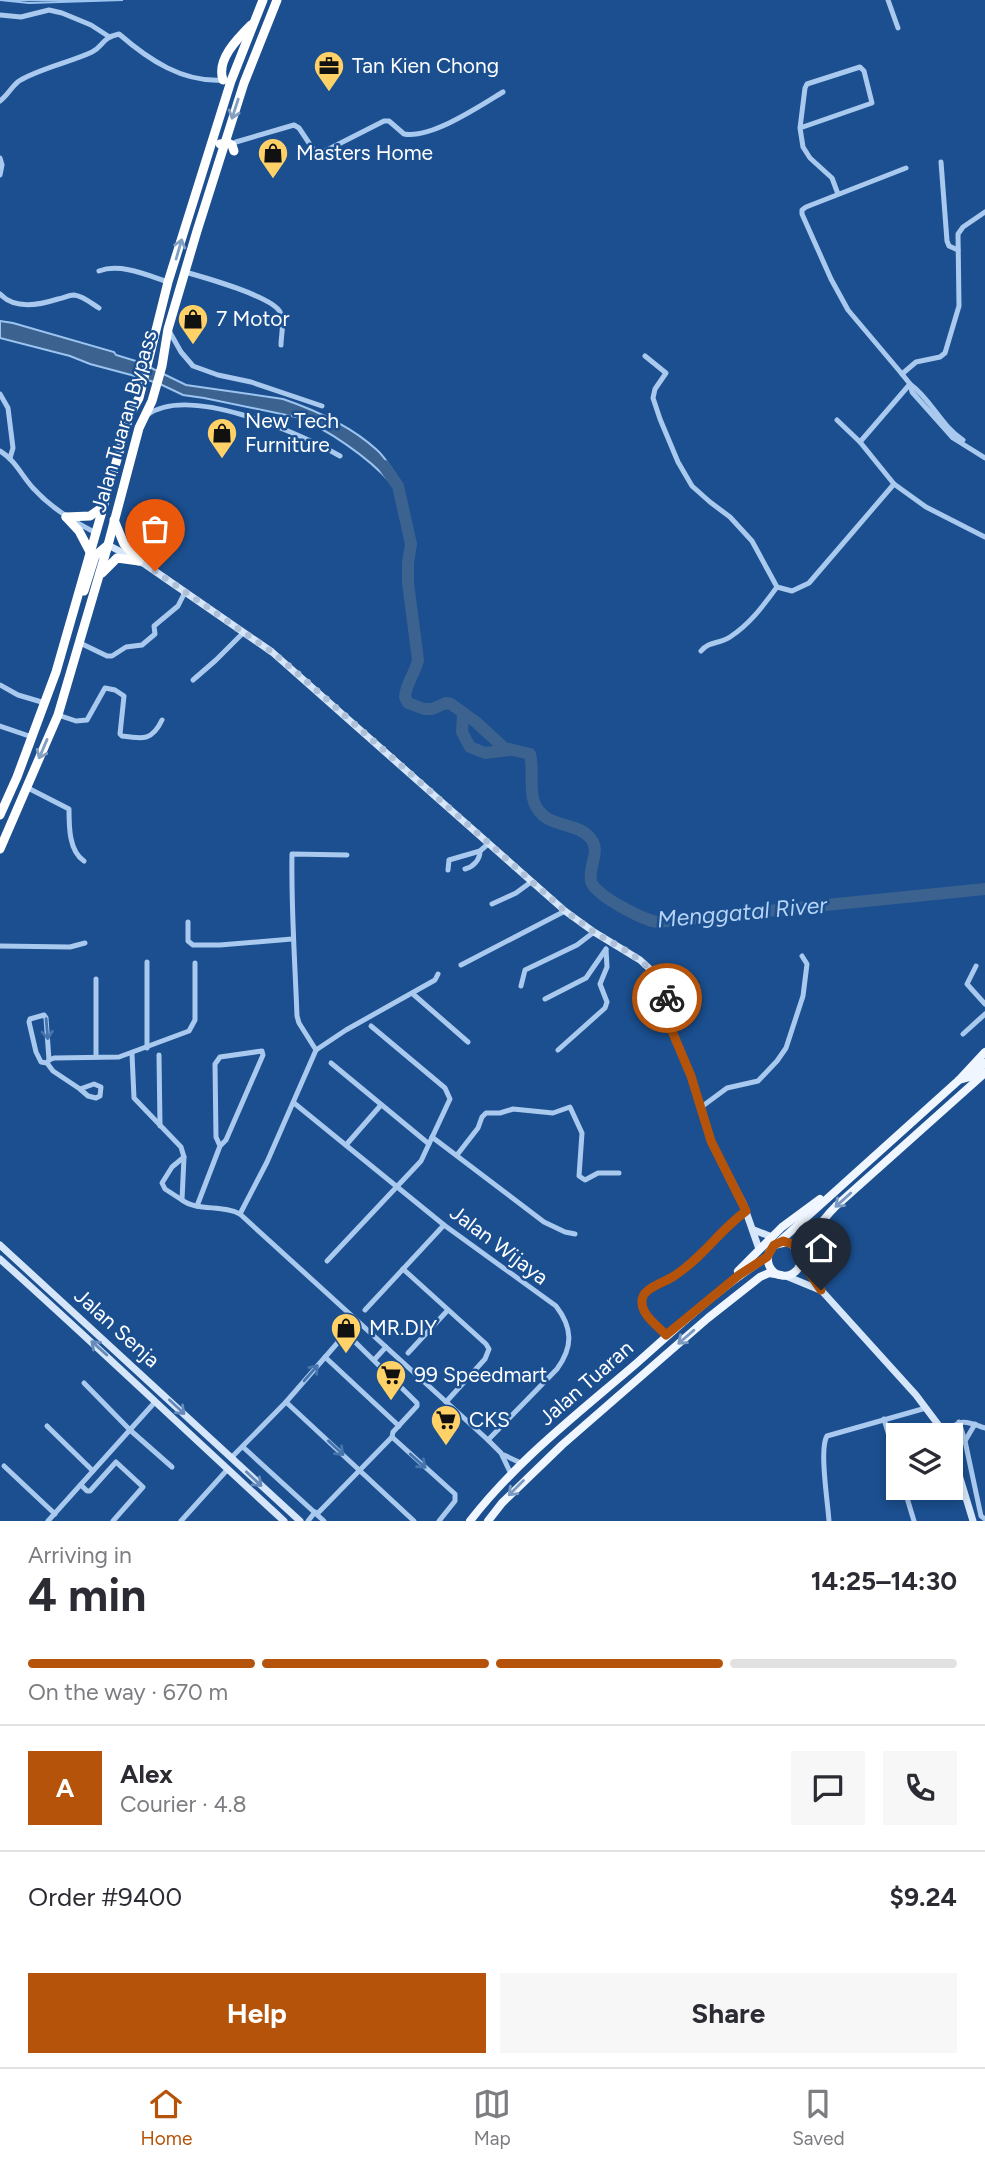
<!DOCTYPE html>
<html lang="en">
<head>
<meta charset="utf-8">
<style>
	body { margin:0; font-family:Figtree,sans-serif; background:#f7f7f7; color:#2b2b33; height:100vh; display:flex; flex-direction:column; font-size:26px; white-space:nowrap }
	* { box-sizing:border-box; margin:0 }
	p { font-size:23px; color:#7c7c81 }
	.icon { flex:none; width:38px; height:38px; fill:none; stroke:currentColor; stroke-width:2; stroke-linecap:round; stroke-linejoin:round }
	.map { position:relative; height:1521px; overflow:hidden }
	.drawer { display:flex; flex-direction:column; background:#fff; flex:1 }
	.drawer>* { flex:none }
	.fabs { position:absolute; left:886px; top:1423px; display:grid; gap:14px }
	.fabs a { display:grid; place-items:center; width:77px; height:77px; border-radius:0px; background:#fff; box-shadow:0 4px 10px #0003; font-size:35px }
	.pin { position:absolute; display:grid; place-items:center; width:60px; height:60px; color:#fff; margin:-72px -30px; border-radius:50% 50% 50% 0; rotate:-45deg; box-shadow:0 0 7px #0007 }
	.pin .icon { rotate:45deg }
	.courier { position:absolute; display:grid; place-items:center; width:70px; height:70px; margin:-35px; border:5px solid #b45309; border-radius:50%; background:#fff; color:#222; box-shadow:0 2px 9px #0007 }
	.summary em { font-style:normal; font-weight:700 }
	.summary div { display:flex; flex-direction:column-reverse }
	.summary { display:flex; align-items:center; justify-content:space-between; height:119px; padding:0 28px }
	h1 { font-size:46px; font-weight:700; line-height:52px }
	.bar { display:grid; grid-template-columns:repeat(4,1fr); gap:10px 7px; align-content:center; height:84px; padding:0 28px }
	.bar i { height:9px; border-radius:5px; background:#e1e1e2 }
	.bar .active { background:#b45309 }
	.bar p { grid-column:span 4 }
	.line { display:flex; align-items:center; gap:18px; padding:0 28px; border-top:2px solid #e1e1e2 }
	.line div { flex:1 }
	.round { display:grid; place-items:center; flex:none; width:74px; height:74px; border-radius:0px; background:#f7f7f7 }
	.button { display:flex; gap:14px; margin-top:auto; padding:14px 28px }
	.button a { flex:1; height:80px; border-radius:0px; background:#b45309; color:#fff; font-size:28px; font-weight:700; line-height:80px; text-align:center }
	.button a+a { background:#f7f7f7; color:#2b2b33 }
	.dock { display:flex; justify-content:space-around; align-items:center; height:98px; border-top:2px solid #e1e1e2; background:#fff; font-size:19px; color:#7c7c81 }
	.dock a { display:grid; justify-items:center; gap:4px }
	.dock .active { color:#b45309 }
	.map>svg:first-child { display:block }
	.water { fill:#3c6290; stroke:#9cc4f0; stroke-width:2 }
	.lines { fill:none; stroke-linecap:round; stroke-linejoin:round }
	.river { stroke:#3c6290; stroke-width:12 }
	.street { stroke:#a9c9ee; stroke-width:5 }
	.secondary { stroke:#d6e6fa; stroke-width:7 }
	.primary { stroke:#f0f6ff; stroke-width:8 }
	.highway { stroke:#fff; stroke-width:9 }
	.oneway { stroke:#829ec1 }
	.oneway2 { stroke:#4674ac }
	.oneway3 { stroke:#7b9ac1 }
	.oneway4 { stroke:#668bba }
	.done { stroke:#afc1d8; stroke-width:7; stroke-dasharray:0 12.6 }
	.route { stroke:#b45309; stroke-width:9 }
	.labels { text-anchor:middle; stroke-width:5; stroke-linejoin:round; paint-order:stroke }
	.poi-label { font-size:21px; fill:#fff; stroke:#1b4f8f; text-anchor:start }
	.street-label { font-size:21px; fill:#fff; stroke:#1b4f8f }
	.water-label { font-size:23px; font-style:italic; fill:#b5d3f5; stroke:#1b4f8f }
</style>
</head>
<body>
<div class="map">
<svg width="985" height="1521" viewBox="0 0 985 1521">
	<rect width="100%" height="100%" fill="#1b4f8f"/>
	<g class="water">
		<path d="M0,0H123L29,3Z"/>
		<path d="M0,321L13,323L114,352L116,355L139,362L186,385L283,399C315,410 352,427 377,450C385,457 391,468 397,477L390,482C369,458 326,428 296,417L204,398L183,395L160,384L135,376L90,364L70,356L0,338Z"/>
	</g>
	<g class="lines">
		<g class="river">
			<path d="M384,466L398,486L411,544L408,563V583L418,660C415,674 406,683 405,697L408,703L424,709H432L446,703L451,704L476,722L504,748L530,754C534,770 529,787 534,802C544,830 577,820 591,839C601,851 588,867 591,881C593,894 644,921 658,922L985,889"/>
			<path d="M463,713L462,732L470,747L485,753L509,750"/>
		</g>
		<g class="street">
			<path d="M888,0L898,28"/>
			<path d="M0,15L21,17L49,10L62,13L91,25L108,36"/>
			<path d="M0,101C8,95 11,87 19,81C38,69 71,62 92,52C104,46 101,38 119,34C149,60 183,83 224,80"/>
			<path d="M800,128L872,103L864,71L860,67L807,84L805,88L800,128L803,147L810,158L832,178L838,194"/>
			<path d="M236,142L294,125L299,128L315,152L321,153L384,121H389L404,134C431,139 480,106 503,92"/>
			<path d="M0,158L2,165L0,175"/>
			<path d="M941,162L947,241L949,246L958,250"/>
			<path d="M906,168L806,207L802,210V214L831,279L848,310L902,374L910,384L912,392L953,438L985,458"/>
			<path d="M99,271C120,263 147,275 168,282"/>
			<path d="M185,272C203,277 273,297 280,312C285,321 281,335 281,345"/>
			<path d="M0,294C15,310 39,305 58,299C64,298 68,295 74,295C83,296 91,303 99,308"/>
			<path d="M168,329L181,352L193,366L218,375L251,382L322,406"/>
			<path d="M645,356L666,373L655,389L653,398L660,419L678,462L692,486L710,502L730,517L752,541L777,587L792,591L809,583L894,484"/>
			<path d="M902,374L916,362L940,357L945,353L959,306L958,234L963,227L985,212"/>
			<path d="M910,384C931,399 941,426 963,440"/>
			<path d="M0,394L8,408L13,448L10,458"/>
			<path d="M147,415C189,384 299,433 340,456"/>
			<path d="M837,420L860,442L894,484L926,507L985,537"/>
			<path d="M860,442L910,384"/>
			<path d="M0,451C15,460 22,476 33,488C51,508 73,521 96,533"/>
			<path d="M78,642L107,656H112L126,647L142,645L155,634L154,626L178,606L185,592"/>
			<path d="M701,651C709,641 720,644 730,637C750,624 763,606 777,587"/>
			<path d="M193,680L216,660L243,633"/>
			<path d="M0,685L18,695L45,703"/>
			<path d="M58,715L76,721L87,720L105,688L115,690L124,696L120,734L122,736C143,739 152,741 162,720"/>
			<path d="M0,726L32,737"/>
			<path d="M26,787L69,809C69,827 69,851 84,861"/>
			<path d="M465,869C473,867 480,860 480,851"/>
			<path d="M448,870L449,860L480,851L488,844"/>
			<path d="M492,904L516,893L531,882"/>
			<path d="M188,922V941L193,945H220L292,939"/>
			<path d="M0,946L70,947L85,943"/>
			<path d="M461,965L565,911"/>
			<path d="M976,966L967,984L985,1004"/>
			<path d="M521,986L525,970L577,945L594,932"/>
			<path d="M413,994L468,1042"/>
			<path d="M545,999L586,978L606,949"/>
			<path d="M963,1034L985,1014"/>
			<path d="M147,1048V962"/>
			<path d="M316,1050L299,1023L297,1016C295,962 291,908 292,854L347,855"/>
			<path d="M558,1050L605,1008L607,1002L600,984L607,967L606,949"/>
			<path d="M132,1054L134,1098L181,1147L184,1157L182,1200C198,1212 222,1204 240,1214L488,1440L501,1453L511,1474"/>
			<path d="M159,1055L160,1126"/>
			<path d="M96,1057V979"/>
			<path d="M49,1060L54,1058L119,1057L189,1031L195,1020V963"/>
			<path d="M47,1063L41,1062L36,1052L29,1022L30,1019L44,1015L46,1018L49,1060L47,1063L53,1071L80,1089"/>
			<path d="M331,1063L429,1144"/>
			<path d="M94,1084L101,1087L100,1096L96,1098L88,1096L80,1089Z"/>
			<path d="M294,1103L444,1225L556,1306C573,1328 573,1347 557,1369L488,1440"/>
			<path d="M700,1108L727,1088L758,1081L777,1061L786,1048L803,996L807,964L802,956"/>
			<path d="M432,1137L544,1222L565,1232L575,1234"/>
			<path d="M346,1145L381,1105"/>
			<path d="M457,1155L478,1128L482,1117L486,1113H500L513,1109L553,1113L570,1107L582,1133L579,1176L585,1180L598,1173H619"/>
			<path d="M182,1200L165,1189L162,1183L172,1167L184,1157"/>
			<path d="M197,1206L220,1146L226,1140L263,1055L262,1051L220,1057L215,1064L216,1137L220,1146"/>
			<path d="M240,1214L267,1162L316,1050L346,1030L435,980L438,974"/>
			<path d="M327,1261L421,1161L450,1099L445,1088L371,1026"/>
			<path d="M403,1269L486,1344L489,1349L485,1359L446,1402"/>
			<path d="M365,1310L444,1225"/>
			<path d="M666,1335C657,1326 636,1311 643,1296C646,1288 671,1279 679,1273C704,1255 721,1229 746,1211"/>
			<path d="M408,1353L448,1310"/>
			<path d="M325,1357L399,1426"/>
			<path d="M374,1360L386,1347"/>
			<path d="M84,1383L130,1430L172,1467"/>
			<path d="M286,1402L414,1521"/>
			<path d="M884,1419L898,1466"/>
			<path d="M959,1422L965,1441"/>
			<path d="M975,1424L965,1441L981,1516L985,1519"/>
			<path d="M47,1426L93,1471"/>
			<path d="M945,1432C963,1418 965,1421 985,1428"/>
			<path d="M243,1447L324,1521"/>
			<path d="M504,1455L523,1464"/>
			<path d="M231,1458L286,1402L340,1340L346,1337L351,1338L417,1403V1406L393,1432L392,1437L455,1494V1501L439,1521"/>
			<path d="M4,1466L55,1514"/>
			<path d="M81,1485L87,1491H90L116,1462L143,1487L113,1521"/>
			<path d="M904,1488L914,1521"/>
			<path d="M317,1514L392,1437"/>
			<path d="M48,1521L155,1402"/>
			<path d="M181,1521L227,1470"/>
			<path d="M308,1521L315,1512"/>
			<path d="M829,1521C828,1504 819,1448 827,1436L926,1408"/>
		</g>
		<g class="secondary">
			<path d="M108,545L146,565L272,652L565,911L594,932L640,960L662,980L666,995L669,1024L691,1076L711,1141L743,1203L759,1249"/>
			<path d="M754,1230L772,1237"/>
			<path d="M0,1245L300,1521"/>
			<path d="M0,1259C96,1345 189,1434 284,1521"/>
			<path d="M801,1261L821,1290L916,1395L946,1435"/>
			<path d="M786,1276L820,1290"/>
			<path d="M950,1445L973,1521"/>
		</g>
		<g class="primary">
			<path d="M959,1080L970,1077L985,1063"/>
			<path d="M779,1242L959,1080L985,1052"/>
			<path d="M801,1260L798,1248L787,1242L774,1245C757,1263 779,1286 796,1271C802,1265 811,1241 816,1232C821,1222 828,1214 836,1206L985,1073"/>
			<path d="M738,1271L782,1227L820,1199"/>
			<path d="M470,1521C517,1460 580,1412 638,1362C680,1325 720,1287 767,1257"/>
			<path d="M488,1521L502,1503L562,1445L708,1318L760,1277L769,1273L781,1275"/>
		</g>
		<g class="highway">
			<path d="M223,80C216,60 237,39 251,25"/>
			<path d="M220,144L228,143L232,145L234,151"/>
			<path d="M66,517L79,531L90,552"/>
			<path d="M66,517L90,516L103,507"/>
			<path d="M114,520L124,544L139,561"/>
			<path d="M102,573L117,558L139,561"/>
			<path d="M84,591L95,556L108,545"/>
			<path d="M0,815L17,777L56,672L130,414L139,398L168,282L231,81L263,0"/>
			<path d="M0,849L58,715L108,545L139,428L152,401L162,366L168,329L197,231L244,83L277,0"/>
		</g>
	</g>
	<defs><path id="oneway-shaft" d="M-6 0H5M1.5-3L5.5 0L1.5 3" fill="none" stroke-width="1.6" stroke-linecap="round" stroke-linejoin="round" transform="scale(1.75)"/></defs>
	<g class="oneway">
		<use href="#oneway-shaft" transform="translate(235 109) rotate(108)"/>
		<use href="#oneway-shaft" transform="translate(179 249) rotate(-74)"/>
		<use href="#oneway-shaft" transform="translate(43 749) rotate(113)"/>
	</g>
	<g class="oneway2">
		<use href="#oneway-shaft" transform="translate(47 1029) rotate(85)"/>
		<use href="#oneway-shaft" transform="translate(311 1373) rotate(-49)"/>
		<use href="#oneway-shaft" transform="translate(336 1448) rotate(43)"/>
		<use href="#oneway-shaft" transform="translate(418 1461) rotate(42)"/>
	</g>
	<g class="oneway3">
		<use href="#oneway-shaft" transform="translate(843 1200) rotate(138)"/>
		<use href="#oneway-shaft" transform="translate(686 1337) rotate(139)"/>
		<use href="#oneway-shaft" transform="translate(516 1488) rotate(135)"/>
	</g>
	<g class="oneway4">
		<use href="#oneway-shaft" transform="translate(99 1348) rotate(-138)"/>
		<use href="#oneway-shaft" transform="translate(177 1407) rotate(43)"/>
		<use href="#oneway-shaft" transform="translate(254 1479) rotate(43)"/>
	</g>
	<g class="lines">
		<path class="done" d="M155,571L272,652L297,673L565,911L594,932L630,953L656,973L662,981L667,998"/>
		<path class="route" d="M667,998L669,1024L691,1076L711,1141L746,1211C720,1230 702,1258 674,1276C664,1283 642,1288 642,1301C641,1315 658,1326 666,1335L739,1275L767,1257L774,1245L783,1241L795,1245L800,1252L801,1261L821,1290"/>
	</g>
	<defs>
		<g id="office-pin" transform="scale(1.575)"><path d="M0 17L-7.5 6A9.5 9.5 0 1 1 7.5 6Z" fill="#ffd166" stroke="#1b4f8f"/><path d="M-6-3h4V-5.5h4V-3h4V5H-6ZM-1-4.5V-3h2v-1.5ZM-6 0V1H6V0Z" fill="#111"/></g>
		<g id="shop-pin" transform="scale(1.575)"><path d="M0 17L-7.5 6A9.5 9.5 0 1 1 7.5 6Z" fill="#ffd166" stroke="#1b4f8f"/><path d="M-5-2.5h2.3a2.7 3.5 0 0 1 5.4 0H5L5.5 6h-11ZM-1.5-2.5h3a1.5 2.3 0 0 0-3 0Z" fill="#111"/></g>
		<g id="supermarket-pin" transform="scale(1.575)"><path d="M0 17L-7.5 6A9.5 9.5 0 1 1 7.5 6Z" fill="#ffd166" stroke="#1b4f8f"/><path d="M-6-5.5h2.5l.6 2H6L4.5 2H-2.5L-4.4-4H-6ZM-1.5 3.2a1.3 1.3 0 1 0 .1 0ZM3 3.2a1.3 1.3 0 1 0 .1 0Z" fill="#111"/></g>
	</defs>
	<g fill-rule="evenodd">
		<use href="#office-pin" x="329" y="66"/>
		<use href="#shop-pin" x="273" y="153"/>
		<use href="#shop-pin" x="193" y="319"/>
		<use href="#shop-pin" x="222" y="433"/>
		<use href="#shop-pin" x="346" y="1328"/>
		<use href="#supermarket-pin" x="391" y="1375"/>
		<use href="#supermarket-pin" x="446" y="1420"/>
	</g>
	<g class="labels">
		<g class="poi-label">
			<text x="352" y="73">Tan Kien Chong</text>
			<text x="296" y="160">Masters Home</text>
			<text x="216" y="326">7 Motor</text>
			<text x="245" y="428">New Tech<tspan x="245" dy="24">Furniture</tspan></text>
			<text x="369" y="1335">MR.DIY</text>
			<text x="414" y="1382">99 Speedmart</text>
			<text x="469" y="1427">CKS</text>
		</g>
		<g class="street-label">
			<text transform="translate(124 421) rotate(-74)" y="7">Jalan Tuaran Bypass</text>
			<text transform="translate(499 1245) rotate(37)" y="7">Jalan Wijaya</text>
			<text transform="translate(117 1328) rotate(42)" y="7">Jalan Senja</text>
			<text transform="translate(586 1383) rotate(-41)" y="7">Jalan Tuaran</text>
		</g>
		<g class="water-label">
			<text transform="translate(742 912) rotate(-5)" y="8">Menggatal River</text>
		</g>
	</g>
</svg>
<div class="fabs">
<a><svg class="icon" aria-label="layers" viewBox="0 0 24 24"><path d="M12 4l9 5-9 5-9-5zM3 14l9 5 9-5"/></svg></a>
</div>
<div class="pin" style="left:155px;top:571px;background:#ea580c"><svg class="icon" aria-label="bag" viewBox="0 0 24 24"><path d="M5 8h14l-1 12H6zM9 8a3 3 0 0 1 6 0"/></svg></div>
<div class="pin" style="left:821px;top:1290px;background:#1f2937"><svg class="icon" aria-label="home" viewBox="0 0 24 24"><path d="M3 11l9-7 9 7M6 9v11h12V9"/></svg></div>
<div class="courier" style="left:667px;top:998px"><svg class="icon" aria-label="bike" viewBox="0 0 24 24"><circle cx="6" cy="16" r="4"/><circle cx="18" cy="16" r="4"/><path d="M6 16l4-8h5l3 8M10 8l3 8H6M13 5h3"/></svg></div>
</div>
<section class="drawer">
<div class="summary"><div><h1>4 min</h1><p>Arriving in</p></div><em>14:25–14:30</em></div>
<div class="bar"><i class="active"></i><i class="active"></i><i class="active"></i><i></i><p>On the way · 670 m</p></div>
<div class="line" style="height:126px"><b class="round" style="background:#b45309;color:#fff">A</b><div><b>Alex</b><p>Courier · 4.8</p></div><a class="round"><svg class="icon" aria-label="chat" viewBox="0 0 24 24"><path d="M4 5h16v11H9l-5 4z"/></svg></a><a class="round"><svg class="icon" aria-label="phone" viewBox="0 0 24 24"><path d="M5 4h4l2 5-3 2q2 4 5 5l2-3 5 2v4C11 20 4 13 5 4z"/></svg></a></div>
<div class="line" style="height:91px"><div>Order #9400</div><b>$9.24</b></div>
<div class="button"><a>Help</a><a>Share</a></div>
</section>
<nav class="dock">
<a class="active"><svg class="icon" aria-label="home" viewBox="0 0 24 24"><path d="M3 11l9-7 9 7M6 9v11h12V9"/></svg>Home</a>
<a><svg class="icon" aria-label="map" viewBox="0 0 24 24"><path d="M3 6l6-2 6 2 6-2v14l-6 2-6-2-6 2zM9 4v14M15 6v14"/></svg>Map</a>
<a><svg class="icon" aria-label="saved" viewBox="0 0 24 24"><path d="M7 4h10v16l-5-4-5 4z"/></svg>Saved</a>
</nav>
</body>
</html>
